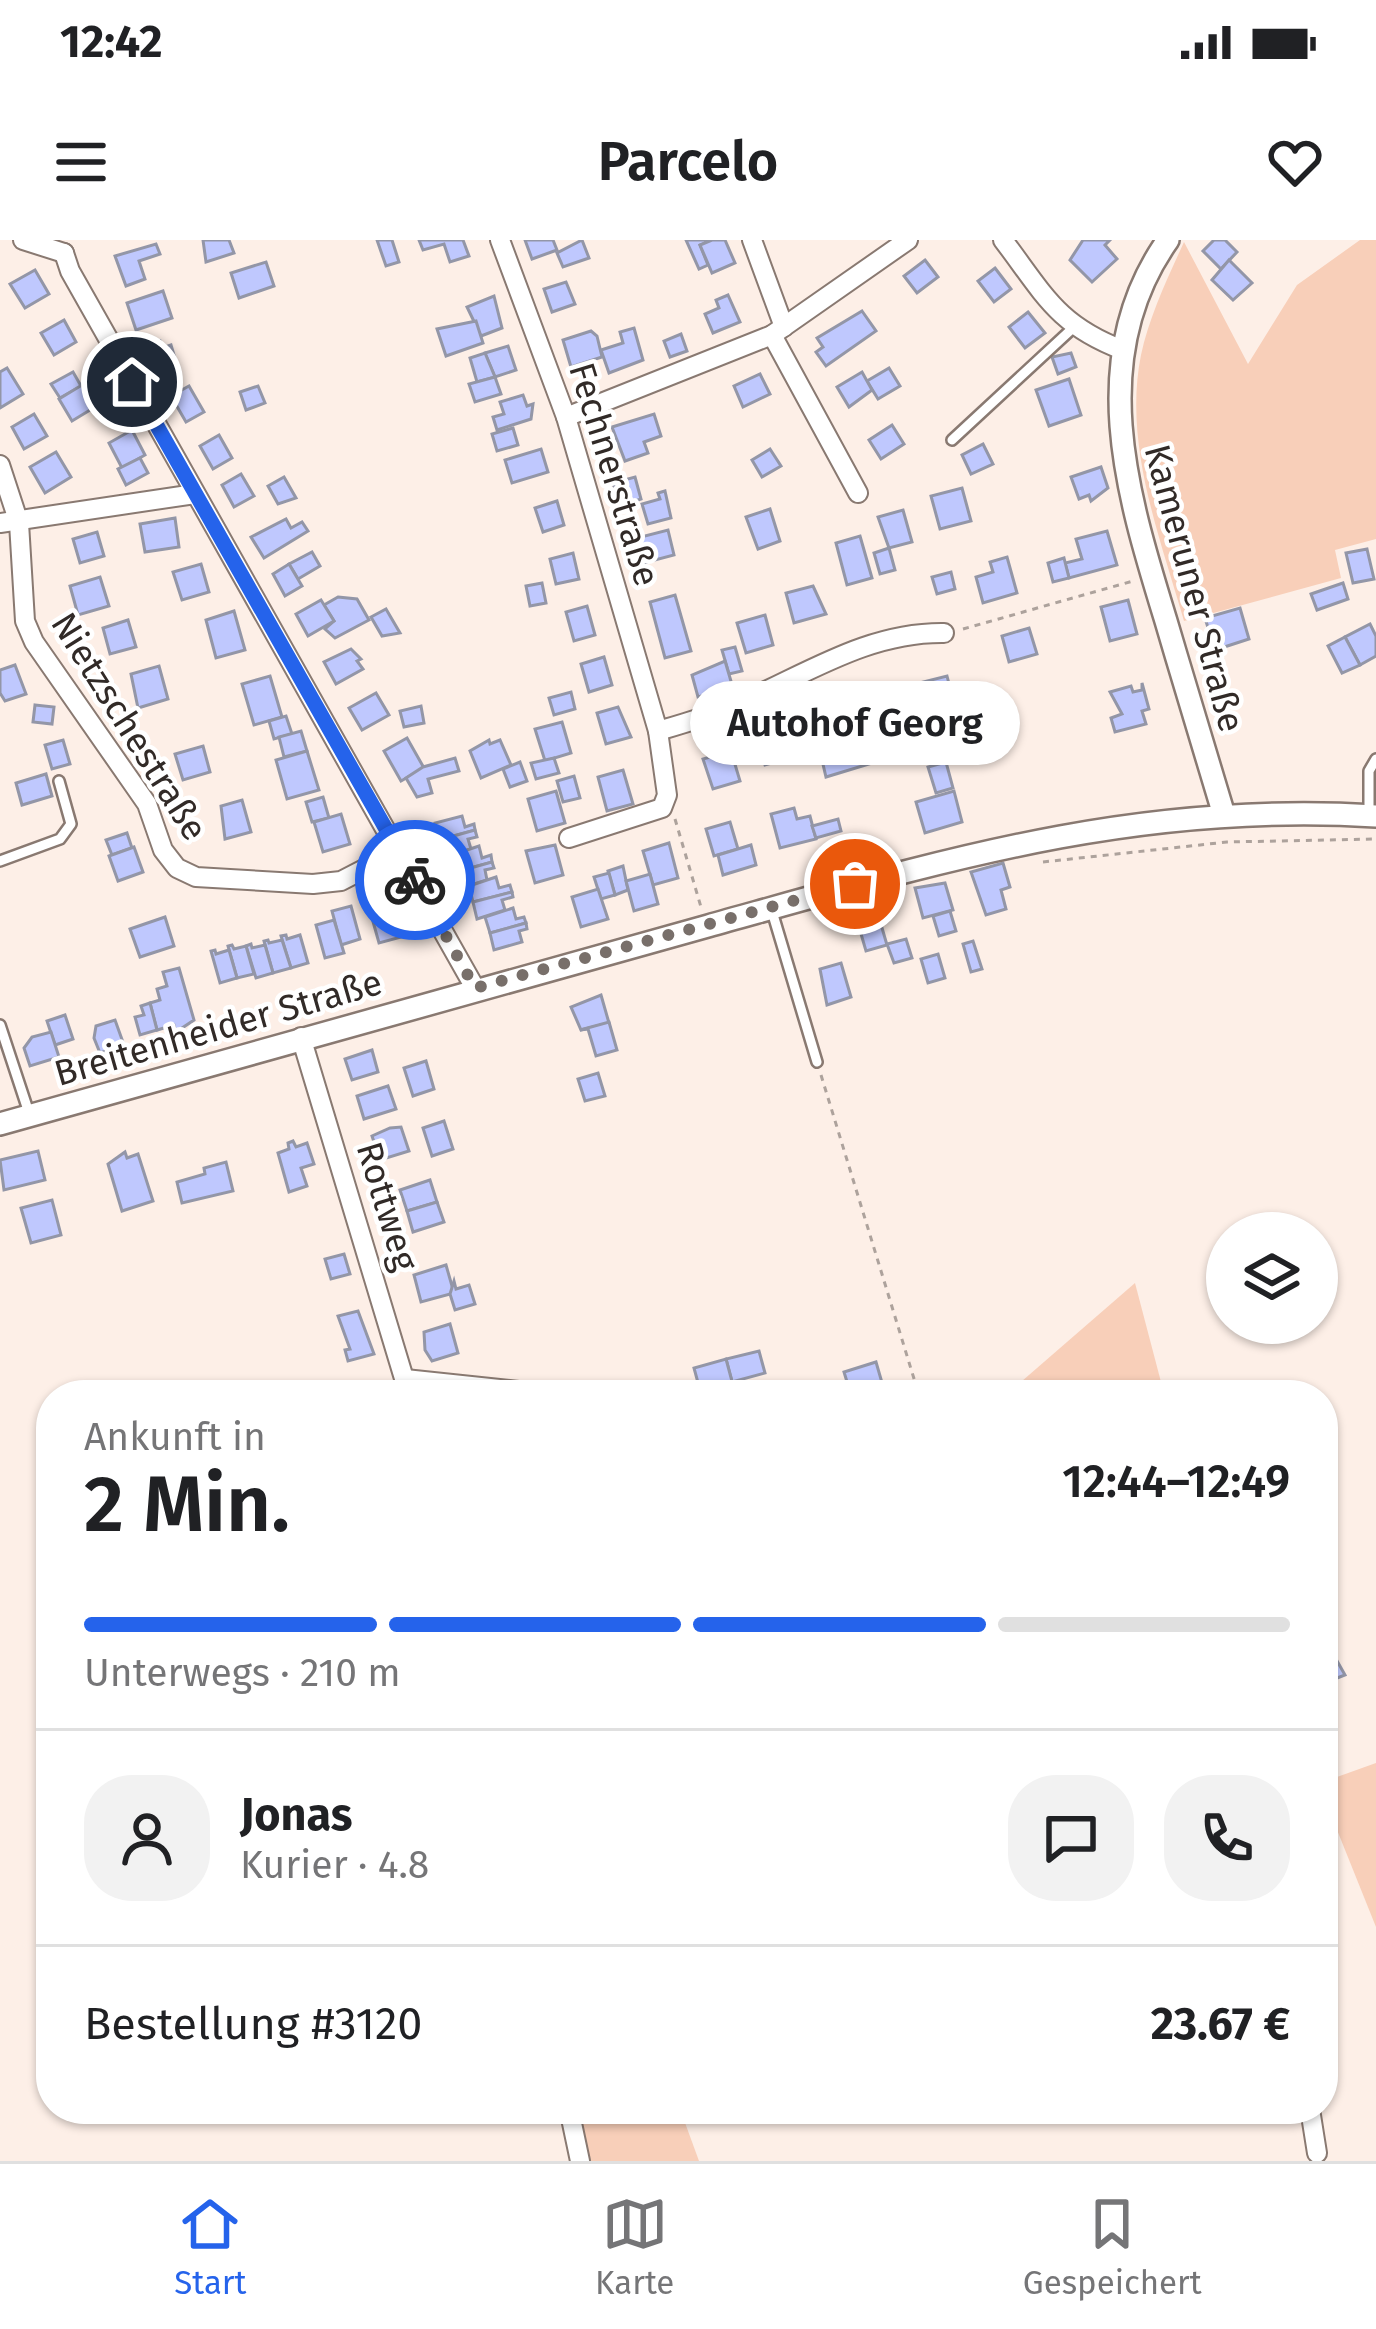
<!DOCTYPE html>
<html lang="de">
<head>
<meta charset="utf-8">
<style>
	body { margin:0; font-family:"Fira Sans",sans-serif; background:#f2f2f2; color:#202124; height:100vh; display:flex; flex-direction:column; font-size:45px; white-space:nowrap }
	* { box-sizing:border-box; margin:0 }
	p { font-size:39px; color:#757577 }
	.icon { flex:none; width:66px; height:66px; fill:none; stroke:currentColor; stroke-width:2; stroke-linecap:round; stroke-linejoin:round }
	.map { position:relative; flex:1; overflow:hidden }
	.side { position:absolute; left:36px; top:1140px; width:1302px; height:744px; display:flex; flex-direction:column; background:#fff; border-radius:48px; box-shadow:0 3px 9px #0004 }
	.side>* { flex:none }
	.tools { position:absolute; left:1206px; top:972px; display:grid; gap:24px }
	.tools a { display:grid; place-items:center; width:132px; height:132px; border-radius:50%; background:#fff; box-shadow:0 3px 9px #0004; font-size:60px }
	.pin { position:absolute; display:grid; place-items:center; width:102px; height:102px; color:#fff; margin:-51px; border:6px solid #fff; border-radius:50%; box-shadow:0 3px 12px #0007 }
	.courier { position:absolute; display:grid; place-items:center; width:120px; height:120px; margin:-60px; border:9px solid #2563eb; border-radius:50%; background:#fff; color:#222; box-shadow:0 3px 15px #0007 }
	.bubble { position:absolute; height:84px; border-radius:42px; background:#fff; box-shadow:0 3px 9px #0004; font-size:39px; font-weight:600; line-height:84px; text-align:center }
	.summary em { font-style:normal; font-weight:600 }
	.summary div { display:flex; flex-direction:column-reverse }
	.summary { display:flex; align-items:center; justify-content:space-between; height:204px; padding:0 48px }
	h1 { font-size:78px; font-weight:600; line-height:90px }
	.bar { display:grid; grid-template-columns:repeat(4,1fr); gap:18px 12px; align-content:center; height:144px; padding:0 48px }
	.bar i { height:15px; border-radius:9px; background:#e0e0e0 }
	.bar .on { background:#2563eb }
	.bar p { grid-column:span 4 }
	.line { display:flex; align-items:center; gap:30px; padding:0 48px; border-top:3px solid #e0e0e0 }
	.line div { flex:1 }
	.round { display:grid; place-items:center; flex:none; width:126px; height:126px; border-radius:48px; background:#f2f2f2 }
	.status { display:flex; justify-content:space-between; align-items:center; height:84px; padding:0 60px; background:#fff; direction:ltr }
	.status svg { height:33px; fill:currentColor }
	header { display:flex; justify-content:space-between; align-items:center; height:156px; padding:0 48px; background:#fff; font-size:54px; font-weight:600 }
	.tabs { display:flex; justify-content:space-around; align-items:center; height:168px; border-top:3px solid #e0e0e0; background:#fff; font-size:33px; color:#757577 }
	.tabs a { display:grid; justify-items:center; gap:6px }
	.tabs .on { color:#2563eb }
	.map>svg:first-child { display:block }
	.green { fill:#f8cfb9 }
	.building { fill:#bfc8fe; stroke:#9396a7; stroke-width:3 }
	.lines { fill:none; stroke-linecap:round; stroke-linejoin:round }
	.service-casing { stroke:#897971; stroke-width:14 }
	.minor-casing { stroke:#897971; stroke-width:22 }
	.tertiary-casing { stroke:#897971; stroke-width:26 }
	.path { stroke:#ada29c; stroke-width:3; stroke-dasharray:6 6; stroke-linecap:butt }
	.service { stroke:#fff; stroke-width:9 }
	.minor { stroke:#fff; stroke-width:18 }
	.tertiary { stroke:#fff; stroke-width:21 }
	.done { stroke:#786f6a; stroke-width:12; stroke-dasharray:0 21.6 }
	.route { stroke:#2563eb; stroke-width:15 }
	.labels { text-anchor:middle; stroke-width:9; stroke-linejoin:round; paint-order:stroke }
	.street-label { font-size:36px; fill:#312a27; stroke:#fff }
</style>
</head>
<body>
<div class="status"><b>12:42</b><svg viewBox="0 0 49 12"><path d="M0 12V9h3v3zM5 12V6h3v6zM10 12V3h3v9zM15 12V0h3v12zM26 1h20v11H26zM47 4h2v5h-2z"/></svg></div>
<header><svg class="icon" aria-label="menu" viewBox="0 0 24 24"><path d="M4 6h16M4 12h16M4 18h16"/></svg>Parcelo<svg class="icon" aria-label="heart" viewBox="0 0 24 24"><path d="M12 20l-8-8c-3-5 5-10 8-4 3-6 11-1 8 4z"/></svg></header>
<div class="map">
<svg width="1376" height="1921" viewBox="0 0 1376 1921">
	<rect width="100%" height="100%" fill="#fdefe7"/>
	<g class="green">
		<path d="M1360,0H1376V299L1335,310L1341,338L1184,381C1160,297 1123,204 1141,115C1149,77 1168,37 1184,2L1248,124L1297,45Z"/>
		<path d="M1135,1043L1161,1142L1122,1155H1006Z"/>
		<path d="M1376,1523V1687L1323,1555V1542Z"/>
		<path d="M576,1869H680L699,1921H588Z"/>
	</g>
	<g class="building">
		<path d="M203,0H229L234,13L206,22Z"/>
		<path d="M377,0H392L399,22L386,26Z"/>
		<path d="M419,0H463L469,16L450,22L444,4L423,10Z"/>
		<path d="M525,0H553L557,10L532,19Z"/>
		<path d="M582,0L589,18L563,27L557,13Z"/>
		<path d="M686,0H712L700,5L708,25L699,29Z"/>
		<path d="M712,0H725L735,23L712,33L700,5Z"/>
		<path d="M1083,0H1110L1105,5L1117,19L1092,42L1070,20Z"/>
		<path d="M1214,0H1225L1237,12L1221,29L1203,11Z"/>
		<path d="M156,4L160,14L139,21L145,39L126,46L115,16Z"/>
		<path d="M925,20L938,37L917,53L904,36Z"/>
		<path d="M1229,20L1252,43L1233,60L1212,40Z"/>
		<path d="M266,22L274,46L239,58L231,33Z"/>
		<path d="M995,28L1011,49L994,62L978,41Z"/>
		<path d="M35,30L49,54L25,68L10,44Z"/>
		<path d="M566,42L575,64L552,72L544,49Z"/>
		<path d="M163,51L172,78L136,90L127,63Z"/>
		<path d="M728,55L740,82L713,93L705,74L719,68L716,60Z"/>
		<path d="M494,56L502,88L481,96L467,67Z"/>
		<path d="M862,71L876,91L826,126L816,112L823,107L817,98Z"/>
		<path d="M1028,72L1045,93L1025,108L1009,87Z"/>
		<path d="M64,80L76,102L54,115L41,93Z"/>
		<path d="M476,81L483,103L446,116L437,89Z"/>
		<path d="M634,88L643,120L609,133L601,110L623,103L620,92Z"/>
		<path d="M591,91L597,96L602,117L571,127L563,100Z"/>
		<path d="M681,94L687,111L670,117L664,101Z"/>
		<path d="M160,101L162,108L171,105L177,125L155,133L146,106Z"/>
		<path d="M508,106L516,130L495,137L485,113Z"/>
		<path d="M485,113L495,137L477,142L470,118Z"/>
		<path d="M1071,113L1076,127L1058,134L1052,117Z"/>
		<path d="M7,128L23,154L0,168V132Z"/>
		<path d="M889,128L900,146L878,159L867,141Z"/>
		<path d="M73,132L81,146L60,158L51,144Z"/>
		<path d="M862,132L872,150L849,167L837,147Z"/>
		<path d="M760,134L770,154L743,167L734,146Z"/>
		<path d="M495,137L501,154L475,162L469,144Z"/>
		<path d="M1069,139L1081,175L1049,186L1036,150Z"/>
		<path d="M82,145L95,167L72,181L59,159Z"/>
		<path d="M189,146L204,172L186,182L171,156Z"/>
		<path d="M258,146L265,163L246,170L240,152Z"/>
		<path d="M523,155L527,166L533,164L531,179L497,190L493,177L504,174L500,162Z"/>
		<path d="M34,174L47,196L24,209L12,187Z"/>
		<path d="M654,174L661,196L644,202L648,213L625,221L612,187Z"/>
		<path d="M892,185L904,204L881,219L869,200Z"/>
		<path d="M513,188L518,205L497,211L492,194Z"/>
		<path d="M132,190L145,215L122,228L109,203Z"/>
		<path d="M219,195L232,218L213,229L200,206Z"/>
		<path d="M983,204L993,224L971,234L962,215Z"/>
		<path d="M541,209L548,232L512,243L505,220Z"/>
		<path d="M770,209L781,226L762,237L752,220Z"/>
		<path d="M56,212L71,237L45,253L30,227Z"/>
		<path d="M140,218L148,233L126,245L118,229Z"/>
		<path d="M1101,227L1108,248L1091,261L1089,255L1079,259L1071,237Z"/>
		<path d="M241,234L254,256L234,267L222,245Z"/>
		<path d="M284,237L296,258L278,264L268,246Z"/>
		<path d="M635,237L641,259L620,266L613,243Z"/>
		<path d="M962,248L971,281L940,289L931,256Z"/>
		<path d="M665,251L671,278L648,284L642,264L660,259L658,253Z"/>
		<path d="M557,261L564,285L543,292L535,268Z"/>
		<path d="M770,269L780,301L758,309L746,277Z"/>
		<path d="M903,270L912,302L889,308L878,277Z"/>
		<path d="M175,278L179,307L145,312L140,284Z"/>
		<path d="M286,279L291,288L302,282L308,291L264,318L251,297Z"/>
		<path d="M668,290L674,315L640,324L633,299Z"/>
		<path d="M1107,291L1117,325L1069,338L1065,323L1082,319L1076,299Z"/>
		<path d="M97,292L104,316L80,323L73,299Z"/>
		<path d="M860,296L872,338L847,345L836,303Z"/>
		<path d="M889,308L895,330L880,334L874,313Z"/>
		<path d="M1367,309L1374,339L1353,343L1346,313Z"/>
		<path d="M312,312L320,326L298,339L289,324Z"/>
		<path d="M573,313L579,339L556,344L550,319Z"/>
		<path d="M1007,317L1017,353L983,363L976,337L993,332L990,322Z"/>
		<path d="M1064,318L1069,338L1053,342L1048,323Z"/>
		<path d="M201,324L209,352L182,360L173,332Z"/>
		<path d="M289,324L302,346L285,356L273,334Z"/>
		<path d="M951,332L955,349L937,354L932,337Z"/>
		<path d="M100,337L109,366L78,375L70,346Z"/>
		<path d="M542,343L546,363L530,366L526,346Z"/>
		<path d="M1343,343L1348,359L1317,370L1311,354Z"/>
		<path d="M813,346L826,374L794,383L786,353Z"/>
		<path d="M675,355L691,411L665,418L650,362Z"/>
		<path d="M338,357L357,359L369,380L335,398L325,389L334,381L324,365Z"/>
		<path d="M321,360L334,381L308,396L296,374Z"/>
		<path d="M1128,360L1137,394L1110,401L1101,367Z"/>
		<path d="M587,366L595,395L574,401L566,372Z"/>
		<path d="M1240,368L1249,399L1215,410L1205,378Z"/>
		<path d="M386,369L400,393L382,396L371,377Z"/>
		<path d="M234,371L245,410L216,418L206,380Z"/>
		<path d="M765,375L773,405L746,413L737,383Z"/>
		<path d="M128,380L136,407L110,414L103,388Z"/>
		<path d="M1370,384L1376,396V416L1360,425L1345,397Z"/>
		<path d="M1029,388L1037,414L1009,422L1002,396Z"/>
		<path d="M1345,397L1360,425L1342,433L1328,406Z"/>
		<path d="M735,407L742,431L729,434L722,410Z"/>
		<path d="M351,409L361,419L357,421L363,429L336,444L324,422Z"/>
		<path d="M604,417L612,445L589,452L581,424Z"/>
		<path d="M725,421L733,448L698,457L692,435Z"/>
		<path d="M15,425L26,454L5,461L0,453V430Z"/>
		<path d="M159,426L168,459L138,468L131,434Z"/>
		<path d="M270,436L282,477L254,485L242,444Z"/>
		<path d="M947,436L956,471L929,479L919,443Z"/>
		<path d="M1142,443L1149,469L1142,471L1146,484L1115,492L1111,478L1122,474L1110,452L1131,446L1133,452L1142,450Z"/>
		<path d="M836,449L843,450L854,487L825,496L814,458Z"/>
		<path d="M571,452L575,469L554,475L549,458Z"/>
		<path d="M376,453L389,475L362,490L349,468Z"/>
		<path d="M35,465L54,467L52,484L33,482Z"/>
		<path d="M421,466L424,483L404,487L400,471Z"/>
		<path d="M618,467L631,497L606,504L597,473Z"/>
		<path d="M863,470L869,494L856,498L850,474Z"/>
		<path d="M286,476L292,494L274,499L269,481Z"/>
		<path d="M786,478L792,498L760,508L754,488Z"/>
		<path d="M562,482L571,513L545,521L535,489Z"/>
		<path d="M935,489L940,507L923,511L918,494Z"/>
		<path d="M301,491L307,511L284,517L279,497Z"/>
		<path d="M407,498L424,528L401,541L384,511Z"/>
		<path d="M792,498L797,516L765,525L760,508Z"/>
		<path d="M63,500L70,524L52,529L45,505Z"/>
		<path d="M489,500L490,504L500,500L511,525L481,538L470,511Z"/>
		<path d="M203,506L210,532L183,540L175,514Z"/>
		<path d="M865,508L869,524L826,537L822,520Z"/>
		<path d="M307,511L319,550L287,559L276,520Z"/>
		<path d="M731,511L740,541L713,549L703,519Z"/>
		<path d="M455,518L459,531L428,539L432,553L417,557L406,538L423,527Z"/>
		<path d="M554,518L559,533L536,539L531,523Z"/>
		<path d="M520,522L527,541L510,547L503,529Z"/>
		<path d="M946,522L953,548L936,553L928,527Z"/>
		<path d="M623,530L633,564L607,571L598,537Z"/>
		<path d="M46,534L52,556L22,565L16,543Z"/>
		<path d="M574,536L580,558L563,562L557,541Z"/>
		<path d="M556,551L565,583L537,591L528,559Z"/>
		<path d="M954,551L962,582L925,593L916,562Z"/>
		<path d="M323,557L329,578L312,582L306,562Z"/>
		<path d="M242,560L251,592L225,599L221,566Z"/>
		<path d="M794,568L797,579L810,576L816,599L780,608L771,574Z"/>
		<path d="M341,574L350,604L323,612L314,582Z"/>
		<path d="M462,576L465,587L474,584L475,590L439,600L435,583Z"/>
		<path d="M838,579L841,591L816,598L812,586Z"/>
		<path d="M730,582L738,609L714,616L706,589Z"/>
		<path d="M475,590L477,597L468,599L471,609L444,617L439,600Z"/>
		<path d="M127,593L132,608L112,615L106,600Z"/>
		<path d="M669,603L678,638L653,645L643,611Z"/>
		<path d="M555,605L563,635L535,643L526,611Z"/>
		<path d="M751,605L756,625L723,635L718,615Z"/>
		<path d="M479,606L482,618L491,615L492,622L456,632L452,615Z"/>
		<path d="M134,607L143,632L118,641L109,616Z"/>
		<path d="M492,622L494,628L485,630L487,640L461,648L456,632Z"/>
		<path d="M1003,623L1010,647L1001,650L1006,669L986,675L971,632Z"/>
		<path d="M623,626L628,650L615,655L608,631Z"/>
		<path d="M609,633L615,655L601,659L594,637Z"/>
		<path d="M650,634L658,664L634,671L626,641Z"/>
		<path d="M496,637L499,648L510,645L512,652L473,662L469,646Z"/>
		<path d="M945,643L953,670L923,678L915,648Z"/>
		<path d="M598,649L608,679L581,687L572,657Z"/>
		<path d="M512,652L513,657L502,660L505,670L477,679L473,662Z"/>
		<path d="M876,661L882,681L854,689L848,669Z"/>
		<path d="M396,663L405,696L379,703L370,671Z"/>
		<path d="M351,666L360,699L341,705L332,671Z"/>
		<path d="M513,668L516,679L524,677L526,683L490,693L485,677Z"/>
		<path d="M950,671L956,691L939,696L933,676Z"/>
		<path d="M165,677L174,706L140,717L130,689Z"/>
		<path d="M334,680L344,713L325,718L316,685Z"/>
		<path d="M880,681L887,705L866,711L859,687Z"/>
		<path d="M526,683L527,689L519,691L522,702L494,710L490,693Z"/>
		<path d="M286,695L287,699L300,695L308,723L291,728L281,696Z"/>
		<path d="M906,699L912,718L894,723L887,704Z"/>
		<path d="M268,700L269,703L282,700L291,728L273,733L264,701Z"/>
		<path d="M973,701L982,729L971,732L963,704Z"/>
		<path d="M251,704L252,708L265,705L273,733L256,738L246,706Z"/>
		<path d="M232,705L234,709L246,706L254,734L237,738L228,706Z"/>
		<path d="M215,710L216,714L229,710L237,738L220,743L211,711Z"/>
		<path d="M938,714L945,738L928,743L921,719Z"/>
		<path d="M841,723L851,757L827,765L820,729Z"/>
		<path d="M179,728L194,780L176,792L174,785L157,790L150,763L160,760L157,749L167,746L163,732Z"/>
		<path d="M601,755L609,783L581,790L571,767Z"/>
		<path d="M150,763L157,790L140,795L135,777L144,775L141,766Z"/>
		<path d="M65,775L73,799L55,805L47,781Z"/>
		<path d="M115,780L124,805L100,813L94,798L96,786Z"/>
		<path d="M609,782L617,810L596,816L588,789L580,790Z"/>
		<path d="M51,792L59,817L30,826L24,808L32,797Z"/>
		<path d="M372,810L378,832L352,840L345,819Z"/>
		<path d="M426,821L434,849L413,856L404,828Z"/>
		<path d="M598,833L605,856L585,861L578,839Z"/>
		<path d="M388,846L396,869L364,879L357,856Z"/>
		<path d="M444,881L453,909L432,916L423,888Z"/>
		<path d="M390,888L401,887L409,911L380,920L372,896Z"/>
		<path d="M293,901L296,907L307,903L314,924L301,928L307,946L289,952L278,913L289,909L288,903Z"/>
		<path d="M38,911L45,940L4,950L0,920Z"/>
		<path d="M125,912L127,918L138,914L153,961L122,971L108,924Z"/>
		<path d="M226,922L233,951L182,963L177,942L205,934L204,928Z"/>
		<path d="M430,940L437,962L407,971L400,950Z"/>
		<path d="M52,960L61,995L31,1003L21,968Z"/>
		<path d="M437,962L444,982L413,992L407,971Z"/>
		<path d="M344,1014L350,1034L331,1039L325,1019Z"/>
		<path d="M446,1025L454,1053L421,1062L414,1035Z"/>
		<path d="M454,1041L456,1049L469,1045L475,1064L455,1070L450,1054Z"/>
		<path d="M358,1071L374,1114L348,1121L345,1110L350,1109L338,1076Z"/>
		<path d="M450,1084L458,1113L432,1121L425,1110L424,1092Z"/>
		<path d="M759,1111L765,1133L732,1142L726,1119Z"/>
		<path d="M726,1119L733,1145L701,1154L694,1128Z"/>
		<path d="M876,1122L885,1153L851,1155L844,1132Z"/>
		<path d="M1323,1396L1345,1435L1327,1442L1323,1431Z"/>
	</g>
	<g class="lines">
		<g class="service-casing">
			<g id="service">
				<path d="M952,200L1074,87"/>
				<path d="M1369,576V531L1376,519"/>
				<path d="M0,621L60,599L71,584L59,541"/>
				<path d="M771,668L817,822"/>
				<path d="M0,785L30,876"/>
			</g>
		</g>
		<g class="minor-casing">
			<g id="minor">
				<path d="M23,0L64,13"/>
				<path d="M500,0L566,177L658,491L667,555L662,568L569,598"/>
				<path d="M752,0L784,87"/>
				<path d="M1003,0C1044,54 1057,85 1123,110"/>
				<path d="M64,13L70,31L475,748"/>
				<path d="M772,95L858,253"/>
				<path d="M566,177L772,95L908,0"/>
				<path d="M0,225L19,283L25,381L34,402L147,564L163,610L177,628L196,637L313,644L341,641L399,611"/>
				<path d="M0,283L195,254"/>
				<path d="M658,491C682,484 707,477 730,467C801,438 864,392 944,393"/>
				<path d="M301,797L409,1155"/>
				<path d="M405,1139L556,1155"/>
				<path d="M569,1869L580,1921"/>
				<path d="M1310,1869L1317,1913"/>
			</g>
		</g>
		<g class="tertiary-casing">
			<g id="tertiary">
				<path d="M1168,0C1084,118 1128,257 1166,381C1185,446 1205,511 1224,575"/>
				<path d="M0,884C237,820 472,751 708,686C938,622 1133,561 1376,576"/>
			</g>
		</g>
		<g class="path">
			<path d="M963,389L1133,341"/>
			<path d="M675,579L701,667"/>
			<path d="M1043,622L1227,602L1376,599"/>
			<path d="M821,835L919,1155"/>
		</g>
		<use href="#service" class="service"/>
		<use href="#minor" class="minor"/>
		<use href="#tertiary" class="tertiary"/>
	</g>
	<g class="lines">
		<path class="done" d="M415,640L475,748L855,644"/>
		<path class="route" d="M132,142L415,640"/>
	</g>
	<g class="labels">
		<g class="street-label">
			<text transform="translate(615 234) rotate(73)" y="13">Fechnerstraße</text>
			<text transform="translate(1195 348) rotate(75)" y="13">Kameruner Straße</text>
			<text transform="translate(130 486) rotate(58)" y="13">Nietzschestraße</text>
			<text transform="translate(218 787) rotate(-16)" y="13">Breitenheider Straße</text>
			<text transform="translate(388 966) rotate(73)" y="13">Rottweg</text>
		</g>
	</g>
</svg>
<div class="tools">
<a><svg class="icon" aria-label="layers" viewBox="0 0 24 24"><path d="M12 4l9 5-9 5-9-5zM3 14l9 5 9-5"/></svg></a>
</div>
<div class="pin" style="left:855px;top:644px;background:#ea580c"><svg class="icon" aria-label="bag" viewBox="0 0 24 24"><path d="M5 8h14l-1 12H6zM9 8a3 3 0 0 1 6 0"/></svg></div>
<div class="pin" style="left:132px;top:142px;background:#1f2937"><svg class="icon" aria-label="home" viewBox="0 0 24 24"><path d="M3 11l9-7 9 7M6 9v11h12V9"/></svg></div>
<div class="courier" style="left:415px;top:640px"><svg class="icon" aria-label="bike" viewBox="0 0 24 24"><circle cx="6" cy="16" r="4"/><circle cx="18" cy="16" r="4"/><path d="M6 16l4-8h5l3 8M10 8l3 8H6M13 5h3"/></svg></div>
<div class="bubble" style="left:690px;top:441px;width:330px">Autohof Georg</div>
<section class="side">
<div class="summary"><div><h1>2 Min.</h1><p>Ankunft in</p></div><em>12:44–12:49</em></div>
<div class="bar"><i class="on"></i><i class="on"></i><i class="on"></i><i></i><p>Unterwegs · 210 m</p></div>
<div class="line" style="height:216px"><a class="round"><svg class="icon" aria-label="person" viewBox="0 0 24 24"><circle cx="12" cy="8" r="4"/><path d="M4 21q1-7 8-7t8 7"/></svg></a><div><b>Jonas</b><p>Kurier · 4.8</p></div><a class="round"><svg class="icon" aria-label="chat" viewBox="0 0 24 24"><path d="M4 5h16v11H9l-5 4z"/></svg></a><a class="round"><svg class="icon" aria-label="phone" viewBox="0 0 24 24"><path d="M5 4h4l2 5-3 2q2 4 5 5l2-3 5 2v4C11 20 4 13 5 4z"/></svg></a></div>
<div class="line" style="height:156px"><div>Bestellung #3120</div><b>23.67 €</b></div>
</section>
</div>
<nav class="tabs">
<a class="on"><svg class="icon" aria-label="home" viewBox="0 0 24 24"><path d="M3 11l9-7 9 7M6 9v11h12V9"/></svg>Start</a>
<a><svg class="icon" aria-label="map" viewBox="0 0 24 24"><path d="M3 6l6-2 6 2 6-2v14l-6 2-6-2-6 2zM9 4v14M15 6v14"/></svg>Karte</a>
<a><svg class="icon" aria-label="saved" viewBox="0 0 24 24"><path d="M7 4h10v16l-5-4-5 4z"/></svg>Gespeichert</a>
</nav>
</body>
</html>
